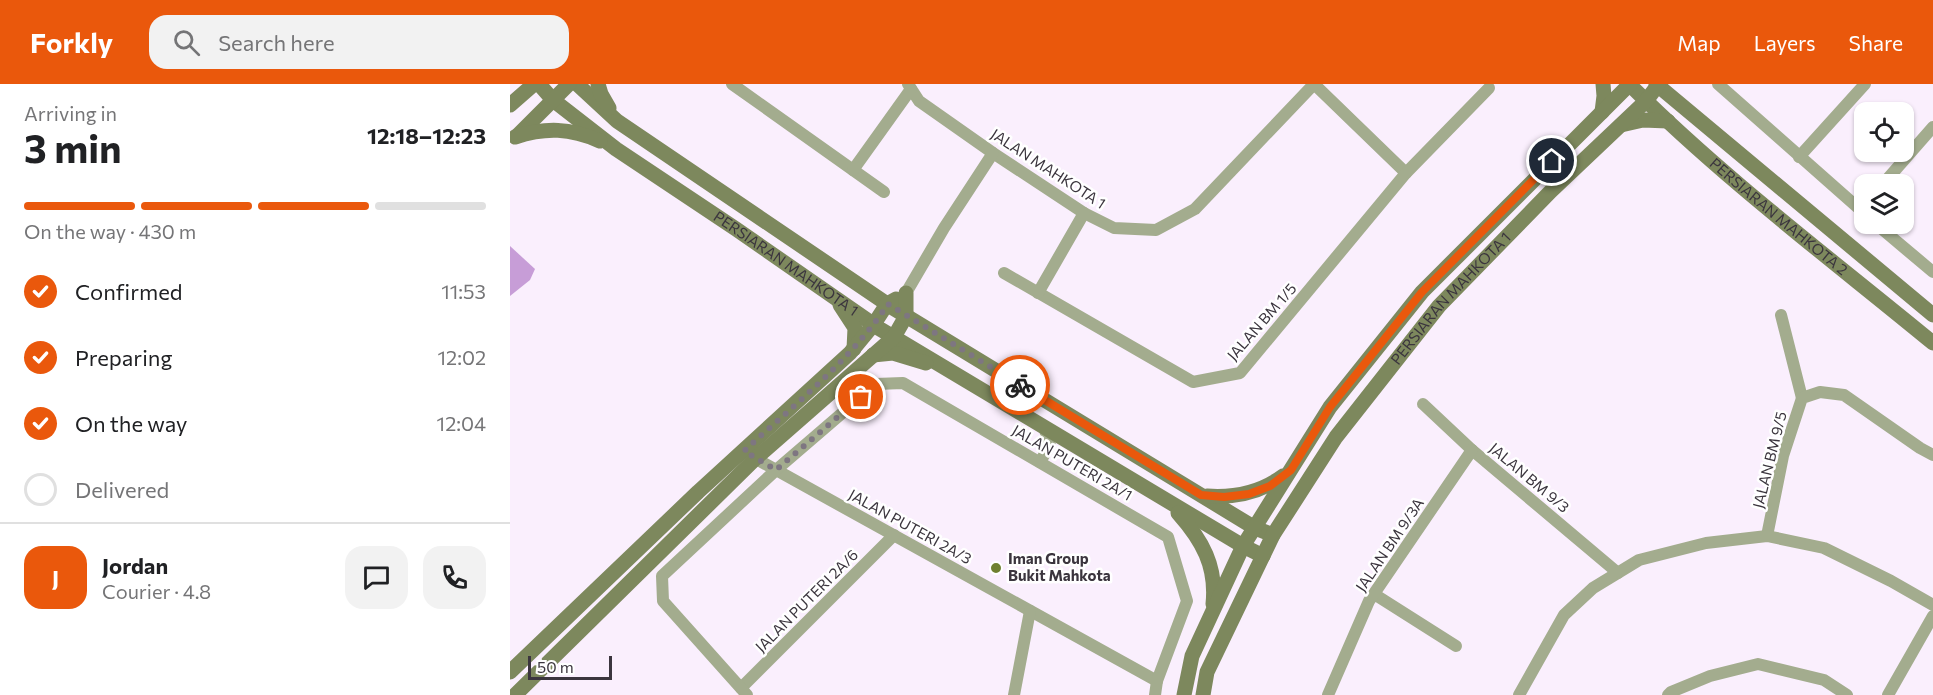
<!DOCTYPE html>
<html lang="en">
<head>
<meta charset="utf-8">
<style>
	body { margin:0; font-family:Commissioner,sans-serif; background:#f2f2f2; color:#202124; height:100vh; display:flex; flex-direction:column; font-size:22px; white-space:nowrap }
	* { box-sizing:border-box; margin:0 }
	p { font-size:20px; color:#757577 }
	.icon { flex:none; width:33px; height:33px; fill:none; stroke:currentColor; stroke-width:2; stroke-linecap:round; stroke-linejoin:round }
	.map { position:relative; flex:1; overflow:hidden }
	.panel { display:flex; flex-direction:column; background:#fff; width:510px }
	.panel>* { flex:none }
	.controls { position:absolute; left:1344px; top:18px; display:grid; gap:12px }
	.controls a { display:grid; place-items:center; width:60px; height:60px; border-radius:12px; background:#fff; box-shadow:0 2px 4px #0004; font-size:30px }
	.scale { position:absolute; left:18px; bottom:15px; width:84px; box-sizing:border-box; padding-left:6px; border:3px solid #3b353e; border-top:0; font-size:16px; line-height:21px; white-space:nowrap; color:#3b353e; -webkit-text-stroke:4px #fff; paint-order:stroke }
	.pin { position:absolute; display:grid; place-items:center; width:51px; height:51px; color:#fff; margin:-26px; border:3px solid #fff; border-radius:50%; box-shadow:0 2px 6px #0007 }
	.courier { position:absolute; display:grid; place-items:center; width:60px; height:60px; margin:-30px; border:4px solid #ea580c; border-radius:50%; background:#fff; color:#222; box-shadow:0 2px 8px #0007 }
	.headline em { font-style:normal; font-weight:700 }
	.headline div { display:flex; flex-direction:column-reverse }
	.headline { display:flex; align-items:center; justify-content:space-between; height:102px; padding:0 24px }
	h1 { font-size:39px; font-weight:700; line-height:45px }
	.bar { display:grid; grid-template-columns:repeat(4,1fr); gap:9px 6px; align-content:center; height:72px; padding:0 24px }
	.bar i { height:8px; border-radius:4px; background:#e0e0e0 }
	.bar .on { background:#ea580c }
	.bar p { grid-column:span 4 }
	.line { display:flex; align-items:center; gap:15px; padding:0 24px; border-top:2px solid #e0e0e0 }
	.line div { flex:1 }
	.round { display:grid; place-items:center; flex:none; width:63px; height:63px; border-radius:18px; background:#f2f2f2 }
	ol { padding:0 24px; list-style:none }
	li { display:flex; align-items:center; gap:18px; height:66px }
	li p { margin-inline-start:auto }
	li .icon { padding:6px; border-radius:50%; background:#ea580c; color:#fff; stroke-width:4 }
	li:last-child { color:#757577 }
	li i { width:33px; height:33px; border:3px solid #e0e0e0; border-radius:50% }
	header { display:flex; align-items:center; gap:36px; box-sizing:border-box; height:84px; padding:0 30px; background:#ea580c; color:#fff }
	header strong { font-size:28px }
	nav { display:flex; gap:33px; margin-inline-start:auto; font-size:21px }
	.search { width:420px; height:54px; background:#f2f2f2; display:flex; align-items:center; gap:15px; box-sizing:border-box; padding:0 21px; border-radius:18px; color:#757577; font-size:22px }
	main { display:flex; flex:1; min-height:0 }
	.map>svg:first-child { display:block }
	.water { fill:#c79dd7 }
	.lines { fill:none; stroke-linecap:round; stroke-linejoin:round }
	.street { stroke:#a3ac8e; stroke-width:12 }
	.secondary { stroke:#7d885d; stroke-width:15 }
	.done { stroke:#7e7681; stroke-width:6; stroke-dasharray:0 10.8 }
	.route { stroke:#ea580c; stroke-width:8 }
	.poi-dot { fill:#6f8030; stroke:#fff; stroke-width:2 }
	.labels { text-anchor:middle; stroke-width:5; stroke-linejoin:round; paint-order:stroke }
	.street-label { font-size:15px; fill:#3b353e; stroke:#fff }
	.poi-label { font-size:15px; font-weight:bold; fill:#3b353e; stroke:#fff; text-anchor:start }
</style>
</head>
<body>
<header>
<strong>Forkly</strong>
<div class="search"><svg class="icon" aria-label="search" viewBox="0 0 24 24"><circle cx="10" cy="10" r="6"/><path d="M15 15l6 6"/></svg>Search here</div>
<nav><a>Map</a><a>Layers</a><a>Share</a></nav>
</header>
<main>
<section class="panel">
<div class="headline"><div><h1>3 min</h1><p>Arriving in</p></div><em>12:18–12:23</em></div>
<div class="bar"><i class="on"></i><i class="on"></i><i class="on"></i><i></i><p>On the way · 430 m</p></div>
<ol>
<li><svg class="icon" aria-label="check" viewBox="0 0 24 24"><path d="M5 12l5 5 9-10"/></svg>Confirmed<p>11:53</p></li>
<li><svg class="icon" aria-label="check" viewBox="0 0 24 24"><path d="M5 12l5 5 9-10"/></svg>Preparing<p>12:02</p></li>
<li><svg class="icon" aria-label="check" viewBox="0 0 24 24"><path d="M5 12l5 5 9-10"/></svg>On the way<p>12:04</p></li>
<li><i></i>Delivered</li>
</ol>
<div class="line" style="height:108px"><b class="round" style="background:#ea580c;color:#fff">J</b><div><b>Jordan</b><p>Courier · 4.8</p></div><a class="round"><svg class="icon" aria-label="chat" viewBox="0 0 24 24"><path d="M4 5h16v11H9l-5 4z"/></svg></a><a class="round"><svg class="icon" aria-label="phone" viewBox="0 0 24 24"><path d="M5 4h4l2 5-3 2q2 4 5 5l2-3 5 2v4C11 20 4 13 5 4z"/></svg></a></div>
</section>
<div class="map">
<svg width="1423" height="611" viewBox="0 0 1423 611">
	<rect width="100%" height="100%" fill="#faeffd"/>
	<path class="water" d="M0,162L25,185L20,196L0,212Z"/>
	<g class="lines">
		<g class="street">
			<path d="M222,0L374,108"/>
			<path d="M398,0L409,17L483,69L574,129L604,144L646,146L685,125L804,0"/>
			<path d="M804,0L896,89"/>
			<path d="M1208,0L1354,129"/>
			<path d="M1289,73L1355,0"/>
			<path d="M343,86L401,5"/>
			<path d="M1373,100L1423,43"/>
			<path d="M1366,140L1423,188"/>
			<path d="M494,189L683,298L730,289L896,89L979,4"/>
			<path d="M396,209L434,144L483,69"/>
			<path d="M528,209L574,129"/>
			<path d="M1271,231L1292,314"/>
			<path d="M913,320L962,366L1108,489"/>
			<path d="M239,371L647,597"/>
			<path d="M530,378L540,361L534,343"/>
			<path d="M1257,452L1273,372L1292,314L1310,308L1334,311L1410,364L1423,371"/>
			<path d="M864,510L946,562"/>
			<path d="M231,604L384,451"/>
			<path d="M237,611L153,517L152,492L266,386L366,300L393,299L658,453L677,517L647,597L645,611"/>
			<path d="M504,611L520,527"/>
			<path d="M818,611L859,517L962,366"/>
			<path d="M1009,611L1054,531L1083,504L1129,476L1196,459L1257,452L1314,464L1381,497L1423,521"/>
			<path d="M1158,611L1161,608L1200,592L1248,580L1314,596L1337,611"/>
			<path d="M1378,611L1423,532"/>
		</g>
		<g class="secondary">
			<path id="s1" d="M29,0L43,16L106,65L226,145L370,245L733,462L753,472"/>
			<path d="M67,0L107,37L383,224L745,444L763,451"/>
			<path d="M88,0L91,10L99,24"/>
			<path id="s2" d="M1119,0C1213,94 1321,175 1423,259"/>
			<path d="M1146,0L1423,231"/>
			<path d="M0,21L24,0"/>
			<path d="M1092,28L1094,12L1093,0"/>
			<path d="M1111,41L1133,36L1158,37"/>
			<path d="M7,52L59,0"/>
			<path d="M5,53C36,43 60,44 90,57"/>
			<path d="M330,221L345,244L344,265"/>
			<path d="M363,271L383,269L416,279"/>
			<path d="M697,412C725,414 750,409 773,392"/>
			<path d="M668,429C692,456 707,482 703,520"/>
			<path d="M0,588L188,408L340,269L364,240L377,220L386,215"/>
			<path d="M5,611L245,375L384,253L396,232V209"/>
			<path d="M674,611L682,572L733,462L820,323L912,208L1120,0"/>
			<path id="s3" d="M693,611L697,588L763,451L826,353L929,222L1041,107L1136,17L1148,1"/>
		</g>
	</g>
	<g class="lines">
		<path class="done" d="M351,313L266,386L234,367C284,321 340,277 378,220L510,301"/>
		<path class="route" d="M510,301L691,411L714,413L739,410L760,402L781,386L820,323L912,208L1042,77"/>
	</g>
	<circle class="poi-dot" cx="486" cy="484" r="6"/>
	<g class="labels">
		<g class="street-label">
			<text transform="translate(538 85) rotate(33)" y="5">JALAN MAHKOTA 1</text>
			<text dy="5" stroke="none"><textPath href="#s2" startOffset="200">PERSIARAN MAHKOTA 2</textPath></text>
			<text dy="5" stroke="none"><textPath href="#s1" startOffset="306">PERSIARAN MAHKOTA 1</textPath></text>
			<text dy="5" stroke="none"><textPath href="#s3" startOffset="472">PERSIARAN MAHKOTA 1</textPath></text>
			<text transform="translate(752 238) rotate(-49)" y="5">JALAN BM 1/5</text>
			<text transform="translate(1260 376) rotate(-76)" y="5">JALAN BM 9/5</text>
			<text transform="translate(562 379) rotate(30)" y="5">JALAN PUTERI 2A/1</text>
			<text transform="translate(1019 394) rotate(40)" y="5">JALAN BM 9/3</text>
			<text transform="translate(400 443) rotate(29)" y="5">JALAN PUTERI 2A/3</text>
			<text transform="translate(880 461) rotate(-56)" y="5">JALAN BM 9/3A</text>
			<text transform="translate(297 517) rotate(-45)" y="5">JALAN PUTERI 2A/6</text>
		</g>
		<g class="poi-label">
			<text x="498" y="480">Iman Group<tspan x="498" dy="17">Bukit Mahkota</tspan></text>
		</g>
	</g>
</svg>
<div class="controls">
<a><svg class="icon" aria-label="locate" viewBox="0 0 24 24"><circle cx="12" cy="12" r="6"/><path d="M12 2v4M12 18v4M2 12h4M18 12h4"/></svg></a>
<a><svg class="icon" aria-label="layers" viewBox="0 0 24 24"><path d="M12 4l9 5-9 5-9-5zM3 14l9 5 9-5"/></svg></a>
</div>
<div class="scale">50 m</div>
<div class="pin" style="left:351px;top:313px;background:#ea580c"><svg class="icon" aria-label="bag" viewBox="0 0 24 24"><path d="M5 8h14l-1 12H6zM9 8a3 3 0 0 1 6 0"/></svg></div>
<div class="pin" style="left:1042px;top:77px;background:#1f2937"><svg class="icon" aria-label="home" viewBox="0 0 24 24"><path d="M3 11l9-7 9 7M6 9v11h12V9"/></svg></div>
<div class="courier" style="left:510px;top:301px"><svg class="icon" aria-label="bike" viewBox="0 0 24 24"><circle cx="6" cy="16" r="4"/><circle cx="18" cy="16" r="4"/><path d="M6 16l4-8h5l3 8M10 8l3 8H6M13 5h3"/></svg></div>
</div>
</main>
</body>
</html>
